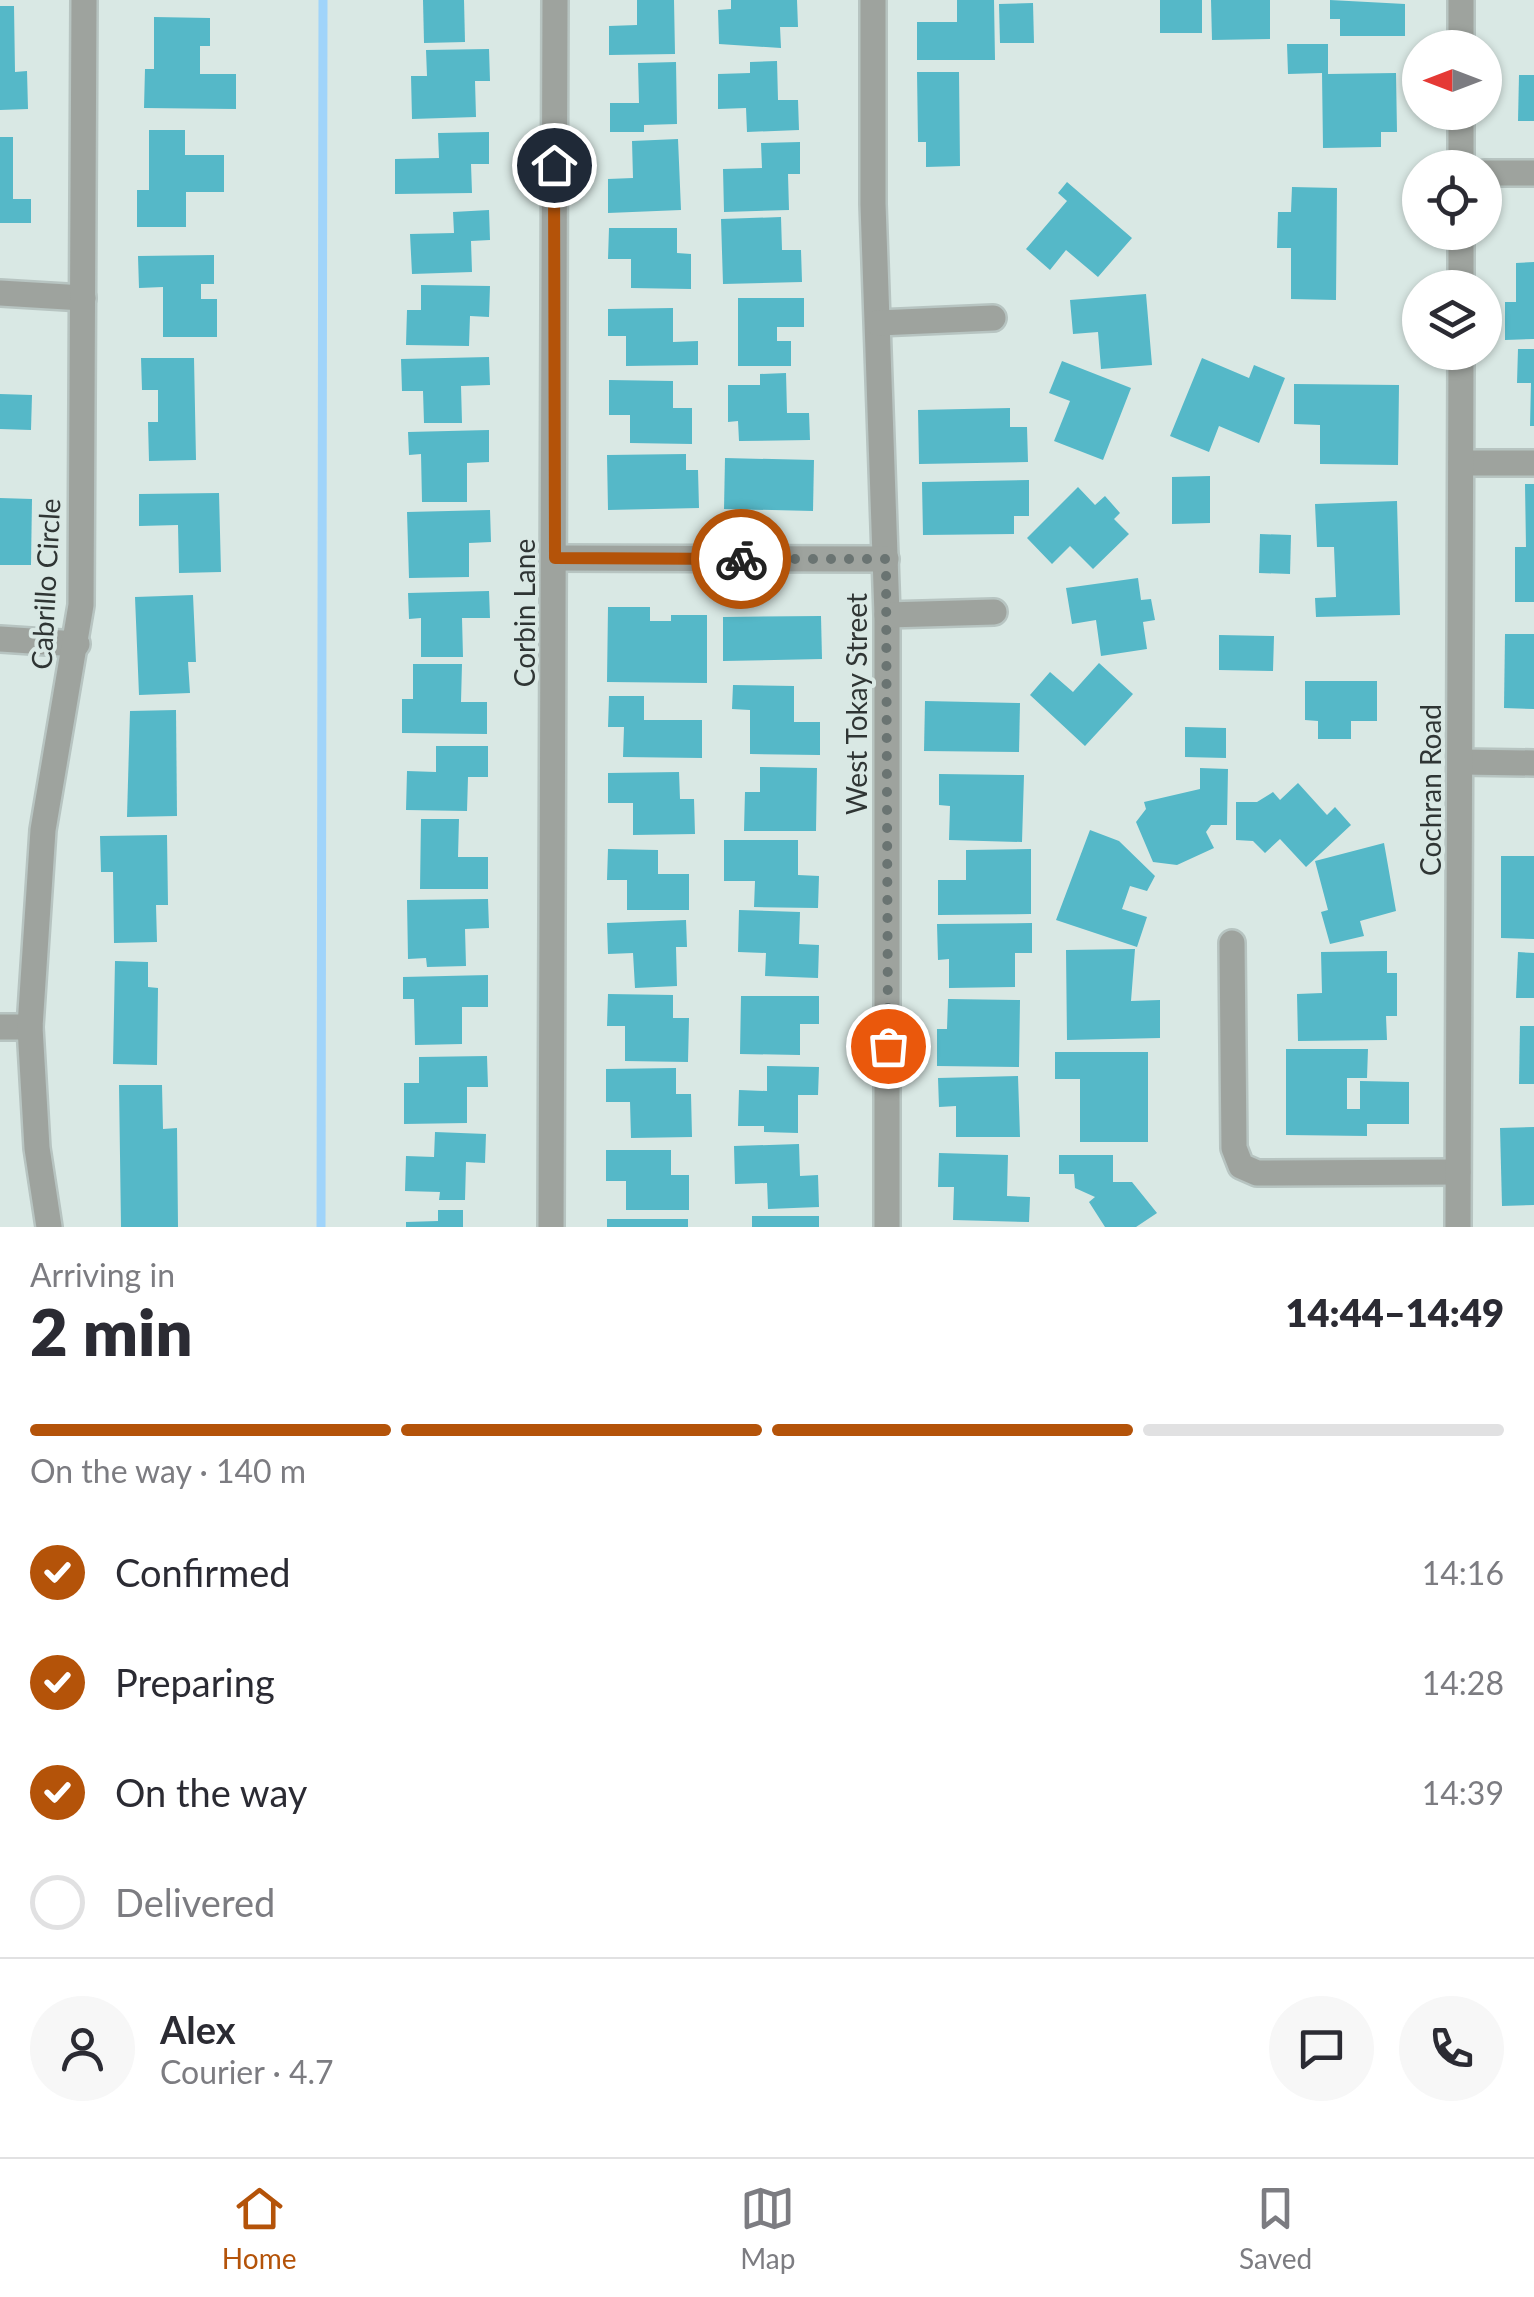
<!DOCTYPE html>
<html lang="en">
<head>
<meta charset="utf-8">
<style>
	body { margin:0; font-family:Lato,sans-serif; background:#f7f7f7; color:#2b2b33; height:100vh; display:flex; flex-direction:column; font-size:38px; white-space:nowrap }
	* { box-sizing:border-box; margin:0 }
	p { font-size:32px; color:#7c7c81 }
	.icon { flex:none; width:55px; height:55px; fill:none; stroke:currentColor; stroke-width:2; stroke-linecap:round; stroke-linejoin:round }
	.map { position:relative; height:1227px; overflow:hidden }
	.sheet { display:flex; flex-direction:column; background:#fff; flex:1 }
	.sheet>* { flex:none }
	.needle { width:65px; rotate:270deg }
	.controls { position:absolute; left:1402px; top:30px; display:grid; gap:20px }
	.controls a { display:grid; place-items:center; width:100px; height:100px; border-radius:50%; background:#fff; box-shadow:0 2px 8px #0004; font-size:50px }
	.pin { position:absolute; display:grid; place-items:center; width:85px; height:85px; color:#fff; margin:-42px; border:5px solid #fff; border-radius:50%; box-shadow:0 2px 10px #0007 }
	.courier { position:absolute; display:grid; place-items:center; width:100px; height:100px; margin:-50px; border:8px solid #b45309; border-radius:50%; background:#fff; color:#222; box-shadow:0 2px 12px #0007 }
	.summary em { font-style:normal; font-weight:800 }
	.summary div { display:flex; flex-direction:column-reverse }
	.summary { display:flex; align-items:center; justify-content:space-between; height:170px; padding:0 30px }
	h1 { font-size:65px; font-weight:800; line-height:75px }
	.bar { display:grid; grid-template-columns:repeat(4,1fr); gap:15px 10px; align-content:center; height:120px; padding:0 30px }
	.bar i { height:12px; border-radius:8px; background:#e1e1e2 }
	.bar .current { background:#b45309 }
	.bar p { grid-column:span 4 }
	.line { display:flex; align-items:center; gap:25px; padding:0 30px; border-top:2px solid #e1e1e2 }
	.line div { flex:1 }
	.round { display:grid; place-items:center; flex:none; width:105px; height:105px; border-radius:52px; background:#f7f7f7 }
	ol { padding:0 30px; list-style:none }
	li { display:flex; align-items:center; gap:30px; height:110px }
	li p { margin-inline-start:auto }
	li .icon { padding:10px; border-radius:50%; background:#b45309; color:#fff; stroke-width:4 }
	li:last-child { color:#7c7c81 }
	li i { width:55px; height:55px; border:5px solid #e1e1e2; border-radius:50% }
	.dock { display:flex; justify-content:space-around; align-items:center; height:140px; border-top:2px solid #e1e1e2; background:#fff; font-size:28px; color:#7c7c81 }
	.dock a { display:grid; justify-items:center; gap:5px }
	.dock .current { color:#b45309 }
	.map>svg:first-child { display:block }
	.lines { fill:none; stroke-linecap:round; stroke-linejoin:round }
	.stream { stroke:#a0d4fa; stroke-width:9 }
	.building { fill:#55b8c8 }
	.minor-casing { stroke:#b7c4c1; stroke-width:30 }
	.minor { stroke:#9ea39e; stroke-width:25 }
	.done { stroke:#6a7472; stroke-width:10; stroke-dasharray:0 18 }
	.route { stroke:#b45309; stroke-width:12 }
	.labels { text-anchor:middle; stroke-width:8; stroke-linejoin:round; paint-order:stroke }
	.street-label { font-size:28px; fill:#2f3534; stroke:#d9e8e4 }
</style>
</head>
<body>
<div class="map">
<svg width="1534" height="1227" viewBox="0 0 1534 1227">
	<rect width="100%" height="100%" fill="#d9e8e4"/>
	<g class="lines">
		<path class="stream" d="M321,1227L323,0"/>
	</g>
	<g class="building">
		<path d="M423,0H464L465,42L424,43Z"/>
		<path d="M637,0H674L675,54L609,55V26L637,25Z"/>
		<path d="M731,0H797L798,27H780L781,48L719,44L718,10L731,9Z"/>
		<path d="M957,0H994L995,60H917V22H957Z"/>
		<rect x="1160" y="0" width="42" height="33"/>
		<path d="M1211,0H1270V39L1212,40Z"/>
		<path d="M1330,0L1405,4V36H1340V19H1330Z"/>
		<path d="M1033,3L1034,43H1000L999,4Z"/>
		<path d="M0,6H14L15,72L27,71L28,109L0,110Z"/>
		<path d="M154,17L210,18V46H200V74H236V109L144,108L145,69H154Z"/>
		<path d="M1287,44H1328V74L1396,73L1397,132H1381V147L1323,148L1322,73L1288,74Z"/>
		<path d="M489,49L490,81H475L476,117L412,119L411,76H427L426,50Z"/>
		<path d="M777,61L778,100H798L799,130L747,132L746,108L718,109V74L750,73V62Z"/>
		<path d="M676,62L677,124L644,125V132H610V103H639L638,63Z"/>
		<path d="M917,72H959L960,166L926,167V142H918Z"/>
		<path d="M1519,75H1534V121H1518Z"/>
		<path d="M149,130H185V155H224V192H186V227H137V190H149Z"/>
		<path d="M489,132V164H471L472,193L395,194V159L439,158L438,133Z"/>
		<path d="M0,137H13V199H31V223H0Z"/>
		<path d="M678,139L681,210L608,213V179L633,178L632,141Z"/>
		<path d="M800,142V174H788L789,210L724,212L723,169L762,168L761,143Z"/>
		<path d="M1067,182L1132,238L1098,277L1066,250L1050,270L1026,249L1067,201L1058,193Z"/>
		<path d="M1292,187L1337,188L1336,300L1291,299V248H1277L1278,212H1291Z"/>
		<path d="M489,210L490,240L471,241L472,272L412,274L410,234L454,233L453,212Z"/>
		<path d="M781,217L782,250H801L802,282L723,284L721,219Z"/>
		<path d="M609,228H677V253L691,254V289L631,288V259H608Z"/>
		<path d="M214,255V284H201V299H217V337H163V287L139,288L138,256Z"/>
		<path d="M1534,262V339L1505,340V302H1516V263Z"/>
		<path d="M421,285L490,286L489,317L470,316L469,346L406,345L407,310H421Z"/>
		<path d="M1146,294L1152,365L1101,369L1098,332L1073,334L1070,300Z"/>
		<path d="M738,298H804V327H777V341H791V366H738Z"/>
		<path d="M673,308V342L698,341V365L626,366V336H608V309Z"/>
		<path d="M1518,349H1534V426H1530L1531,383H1517Z"/>
		<path d="M489,357L490,385L461,386L462,423H424L423,391H402L401,359Z"/>
		<path d="M141,358H194L196,460L149,461L148,422H158V390H142Z"/>
		<path d="M1202,358L1249,378L1254,365L1285,378L1259,443L1219,426L1209,452L1170,436Z"/>
		<path d="M1062,361L1131,388L1103,460L1054,441L1070,401L1049,393Z"/>
		<path d="M786,373L787,413H809L810,440L739,441L738,421L728,422V385H760V374Z"/>
		<path d="M609,380L673,381V408H692V444L630,443V415H609Z"/>
		<path d="M1294,384L1399,385L1398,465L1320,464V425L1294,424Z"/>
		<path d="M0,394L32,395L31,430L0,429Z"/>
		<path d="M1010,408V427H1027L1028,462L919,464L918,410Z"/>
		<path d="M489,430V462L467,463V502H422L421,454L409,455L408,432Z"/>
		<path d="M686,454V470H698L699,508L608,510L607,455Z"/>
		<path d="M725,458L814,460L813,511L724,509Z"/>
		<path d="M1210,476V523L1172,524V477Z"/>
		<path d="M1029,480V516H1014V534L923,535L922,482Z"/>
		<path d="M1525,484H1534V602H1515V547H1526Z"/>
		<path d="M1078,487L1095,505L1105,496L1120,513L1114,519L1129,534L1093,569L1070,546L1052,564L1027,538Z"/>
		<path d="M219,493L221,572L179,573L178,525L139,526V494Z"/>
		<path d="M0,498L32,499L31,565H0Z"/>
		<path d="M1397,501L1400,615L1316,617L1315,598L1336,597L1334,547H1317L1315,504Z"/>
		<path d="M490,510L491,542L469,543V577L409,578L407,512Z"/>
		<path d="M1260,534L1291,535L1290,574L1259,573Z"/>
		<path d="M1138,578L1141,600L1151,599L1155,620L1143,622L1147,649L1101,656L1096,620L1072,624L1066,588Z"/>
		<path d="M489,591L490,618H462L463,657H421V618L409,619L408,593Z"/>
		<path d="M193,595L196,662H188L190,693L139,695L135,597Z"/>
		<path d="M608,607H650V621H671V615H707V683L607,682Z"/>
		<path d="M821,616L822,659L723,661V617Z"/>
		<path d="M1505,634H1534V709L1504,708Z"/>
		<path d="M1219,635L1274,636L1273,671L1219,670Z"/>
		<path d="M1099,663L1133,694L1085,746L1030,695L1050,672L1073,692Z"/>
		<path d="M413,664H462L461,702H487V734L402,733V699H413Z"/>
		<path d="M1305,681H1377V721H1351V739H1318V721L1305,720Z"/>
		<path d="M733,685L794,686V722H820V755L750,754V710L732,709Z"/>
		<path d="M609,696H644V720H702V758L623,757L624,727H608Z"/>
		<path d="M925,701L1020,703L1019,752L924,751Z"/>
		<path d="M176,710L177,816L127,817L130,711Z"/>
		<path d="M1185,727L1226,728V758L1185,757Z"/>
		<path d="M436,746H488V777H468L467,811L406,810L407,771L436,772Z"/>
		<path d="M760,767L817,768L816,831H744L745,792H760Z"/>
		<path d="M1200,768L1228,769L1227,825H1211L1206,832L1214,848L1177,865L1153,862L1136,822L1146,809L1144,802L1200,789Z"/>
		<path d="M679,772L680,799H694L695,834L633,835V803H608V773Z"/>
		<path d="M939,774L1024,775L1022,842L949,840L950,806L939,805Z"/>
		<path d="M1298,783L1327,815L1335,807L1351,825L1306,867L1280,839L1265,853L1253,841L1236,840V802H1257L1273,792L1280,800Z"/>
		<path d="M421,819H459L458,857H488V889H420Z"/>
		<path d="M1090,830L1119,841L1155,876L1147,891L1130,886L1122,909L1147,917L1137,947L1056,920Z"/>
		<path d="M167,835L168,905H156L157,942L114,943L113,872H101L100,836Z"/>
		<path d="M724,840H798V875L819,876L818,908L754,907L755,881H724Z"/>
		<path d="M1384,843L1396,911L1360,921L1364,936L1330,944L1321,912L1328,910L1315,861Z"/>
		<path d="M608,849L658,850V874H689V910H627V880H607Z"/>
		<path d="M1031,849V914L938,915V880H966V850Z"/>
		<path d="M1501,856H1534V939L1501,938Z"/>
		<path d="M488,899L489,928L465,929L466,966L427,967L426,958L408,959L407,900Z"/>
		<path d="M739,910L800,912L799,944L819,945L818,978L765,976L766,953L738,952Z"/>
		<path d="M686,920L687,947H676L677,986L635,988L633,953L608,954L607,923Z"/>
		<path d="M1032,923V953H1015V987L949,988V959L938,960L937,924Z"/>
		<path d="M1135,949L1131,1001L1160,1000V1038L1067,1040L1066,950Z"/>
		<path d="M1387,951V973H1397V1016H1386L1387,1040L1298,1041L1297,994L1322,993L1321,952Z"/>
		<path d="M1518,952L1534,953V998H1516Z"/>
		<path d="M115,961L148,962V987L158,988L157,1065L113,1064Z"/>
		<path d="M488,975V1007H462V1044L415,1045L414,999H403V977Z"/>
		<path d="M608,994L673,995V1018H689L688,1062L625,1061V1026H607Z"/>
		<path d="M741,996H819V1024H800V1055L740,1054Z"/>
		<path d="M948,999L1020,1000L1019,1067L937,1066V1029H947Z"/>
		<path d="M1520,1026H1534V1084H1519Z"/>
		<path d="M1286,1049H1368L1367,1078H1347V1109H1360V1081L1409,1082V1124H1367V1136L1286,1135Z"/>
		<path d="M1055,1052H1148V1142H1080V1079H1055Z"/>
		<path d="M487,1056L488,1087H467V1123L404,1124V1083H419V1057Z"/>
		<path d="M767,1066L819,1067L818,1095H798V1133L764,1132V1126H738L739,1090L767,1091Z"/>
		<path d="M676,1068V1094H691L692,1137L631,1138L630,1102H606V1069Z"/>
		<path d="M1018,1076L1020,1137H956V1106L939,1107L938,1078Z"/>
		<path d="M119,1085H162L163,1129L177,1128L178,1227H121Z"/>
		<path d="M1534,1127V1205L1502,1206L1500,1128Z"/>
		<path d="M435,1132L486,1134L485,1163L466,1162L465,1200H439L440,1192L405,1191L406,1156L434,1157Z"/>
		<path d="M799,1144L800,1176L818,1175L819,1207L768,1209L767,1183L735,1184L734,1146Z"/>
		<path d="M606,1150H671V1175H689V1210H626V1181H606Z"/>
		<path d="M939,1153L1008,1155L1007,1196L1030,1197L1029,1222L953,1220L954,1187H938Z"/>
		<path d="M1059,1155H1113V1182H1132L1157,1213L1136,1227H1105L1089,1202L1095,1197L1075,1188L1074,1174H1059Z"/>
		<path d="M438,1210H463V1227H406V1222L438,1221Z"/>
		<rect x="752" y="1216" width="67" height="11"/>
		<rect x="607" y="1219" width="81" height="8"/>
	</g>
	<g class="lines">
		<g class="minor-casing">
			<g id="minor">
				<path d="M873,0V204L887,615V1227"/>
				<path d="M1461,0V48"/>
				<path d="M1461,112V168"/>
				<path d="M1485,173H1534"/>
				<path d="M1461,232V288"/>
				<path d="M0,293L83,298"/>
				<path d="M878,323L993,318"/>
				<path d="M1461,463H1534"/>
				<path d="M555,558L886,559"/>
				<path d="M887,615L994,612"/>
				<path d="M0,639L77,644"/>
				<path d="M1462,762L1534,763"/>
				<path d="M1232,943L1234,1148L1241,1166L1257,1173L1458,1172"/>
				<path d="M0,1027H30"/>
				<path d="M49,1227L37,1148L30,1027L43,830L81,605L84,0"/>
				<path d="M551,1227L555,0"/>
				<path d="M1458,1227L1461,352"/>
			</g>
		</g>
		<use href="#minor" class="minor"/>
	</g>
	<g class="lines">
		<path class="done" d="M741,559H886L888,1046"/>
		<path class="route" d="M554,165L555,558L741,559"/>
	</g>
	<g class="labels">
		<g class="street-label">
			<text transform="translate(46 584) rotate(-87)" y="10">Cabrillo Circle</text>
			<text transform="translate(525 613) rotate(-90)" y="10">Corbin Lane</text>
			<text transform="translate(857 704) rotate(-90)" y="10">West Tokay Street</text>
			<text transform="translate(1431 790) rotate(-90)" y="10">Cochran Road</text>
		</g>
	</g>
</svg>
<div class="controls">
<a><svg class="needle" viewBox="-14 -14 28 28"><path d="M0-13l5 13h-10z" fill="#e53935"/><path d="M0 13l5-13h-10z" fill="#7c7c81"/></svg></a>
<a><svg class="icon" aria-label="locate" viewBox="0 0 24 24"><circle cx="12" cy="12" r="6"/><path d="M12 2v4M12 18v4M2 12h4M18 12h4"/></svg></a>
<a><svg class="icon" aria-label="layers" viewBox="0 0 24 24"><path d="M12 4l9 5-9 5-9-5zM3 14l9 5 9-5"/></svg></a>
</div>
<div class="pin" style="left:888px;top:1046px;background:#ea580c"><svg class="icon" aria-label="bag" viewBox="0 0 24 24"><path d="M5 8h14l-1 12H6zM9 8a3 3 0 0 1 6 0"/></svg></div>
<div class="pin" style="left:554px;top:165px;background:#1f2937"><svg class="icon" aria-label="home" viewBox="0 0 24 24"><path d="M3 11l9-7 9 7M6 9v11h12V9"/></svg></div>
<div class="courier" style="left:741px;top:559px"><svg class="icon" aria-label="bike" viewBox="0 0 24 24"><circle cx="6" cy="16" r="4"/><circle cx="18" cy="16" r="4"/><path d="M6 16l4-8h5l3 8M10 8l3 8H6M13 5h3"/></svg></div>
</div>
<section class="sheet">
<div class="summary"><div><h1>2 min</h1><p>Arriving in</p></div><em>14:44–14:49</em></div>
<div class="bar"><i class="current"></i><i class="current"></i><i class="current"></i><i></i><p>On the way · 140 m</p></div>
<ol>
<li><svg class="icon" aria-label="check" viewBox="0 0 24 24"><path d="M5 12l5 5 9-10"/></svg>Confirmed<p>14:16</p></li>
<li><svg class="icon" aria-label="check" viewBox="0 0 24 24"><path d="M5 12l5 5 9-10"/></svg>Preparing<p>14:28</p></li>
<li><svg class="icon" aria-label="check" viewBox="0 0 24 24"><path d="M5 12l5 5 9-10"/></svg>On the way<p>14:39</p></li>
<li><i></i>Delivered</li>
</ol>
<div class="line" style="height:180px"><a class="round"><svg class="icon" aria-label="person" viewBox="0 0 24 24"><circle cx="12" cy="8" r="4"/><path d="M4 21q1-7 8-7t8 7"/></svg></a><div><b>Alex</b><p>Courier · 4.7</p></div><a class="round"><svg class="icon" aria-label="chat" viewBox="0 0 24 24"><path d="M4 5h16v11H9l-5 4z"/></svg></a><a class="round"><svg class="icon" aria-label="phone" viewBox="0 0 24 24"><path d="M5 4h4l2 5-3 2q2 4 5 5l2-3 5 2v4C11 20 4 13 5 4z"/></svg></a></div>
</section>
<nav class="dock">
<a class="current"><svg class="icon" aria-label="home" viewBox="0 0 24 24"><path d="M3 11l9-7 9 7M6 9v11h12V9"/></svg>Home</a>
<a><svg class="icon" aria-label="map" viewBox="0 0 24 24"><path d="M3 6l6-2 6 2 6-2v14l-6 2-6-2-6 2zM9 4v14M15 6v14"/></svg>Map</a>
<a><svg class="icon" aria-label="saved" viewBox="0 0 24 24"><path d="M7 4h10v16l-5-4-5 4z"/></svg>Saved</a>
</nav>
</body>
</html>
